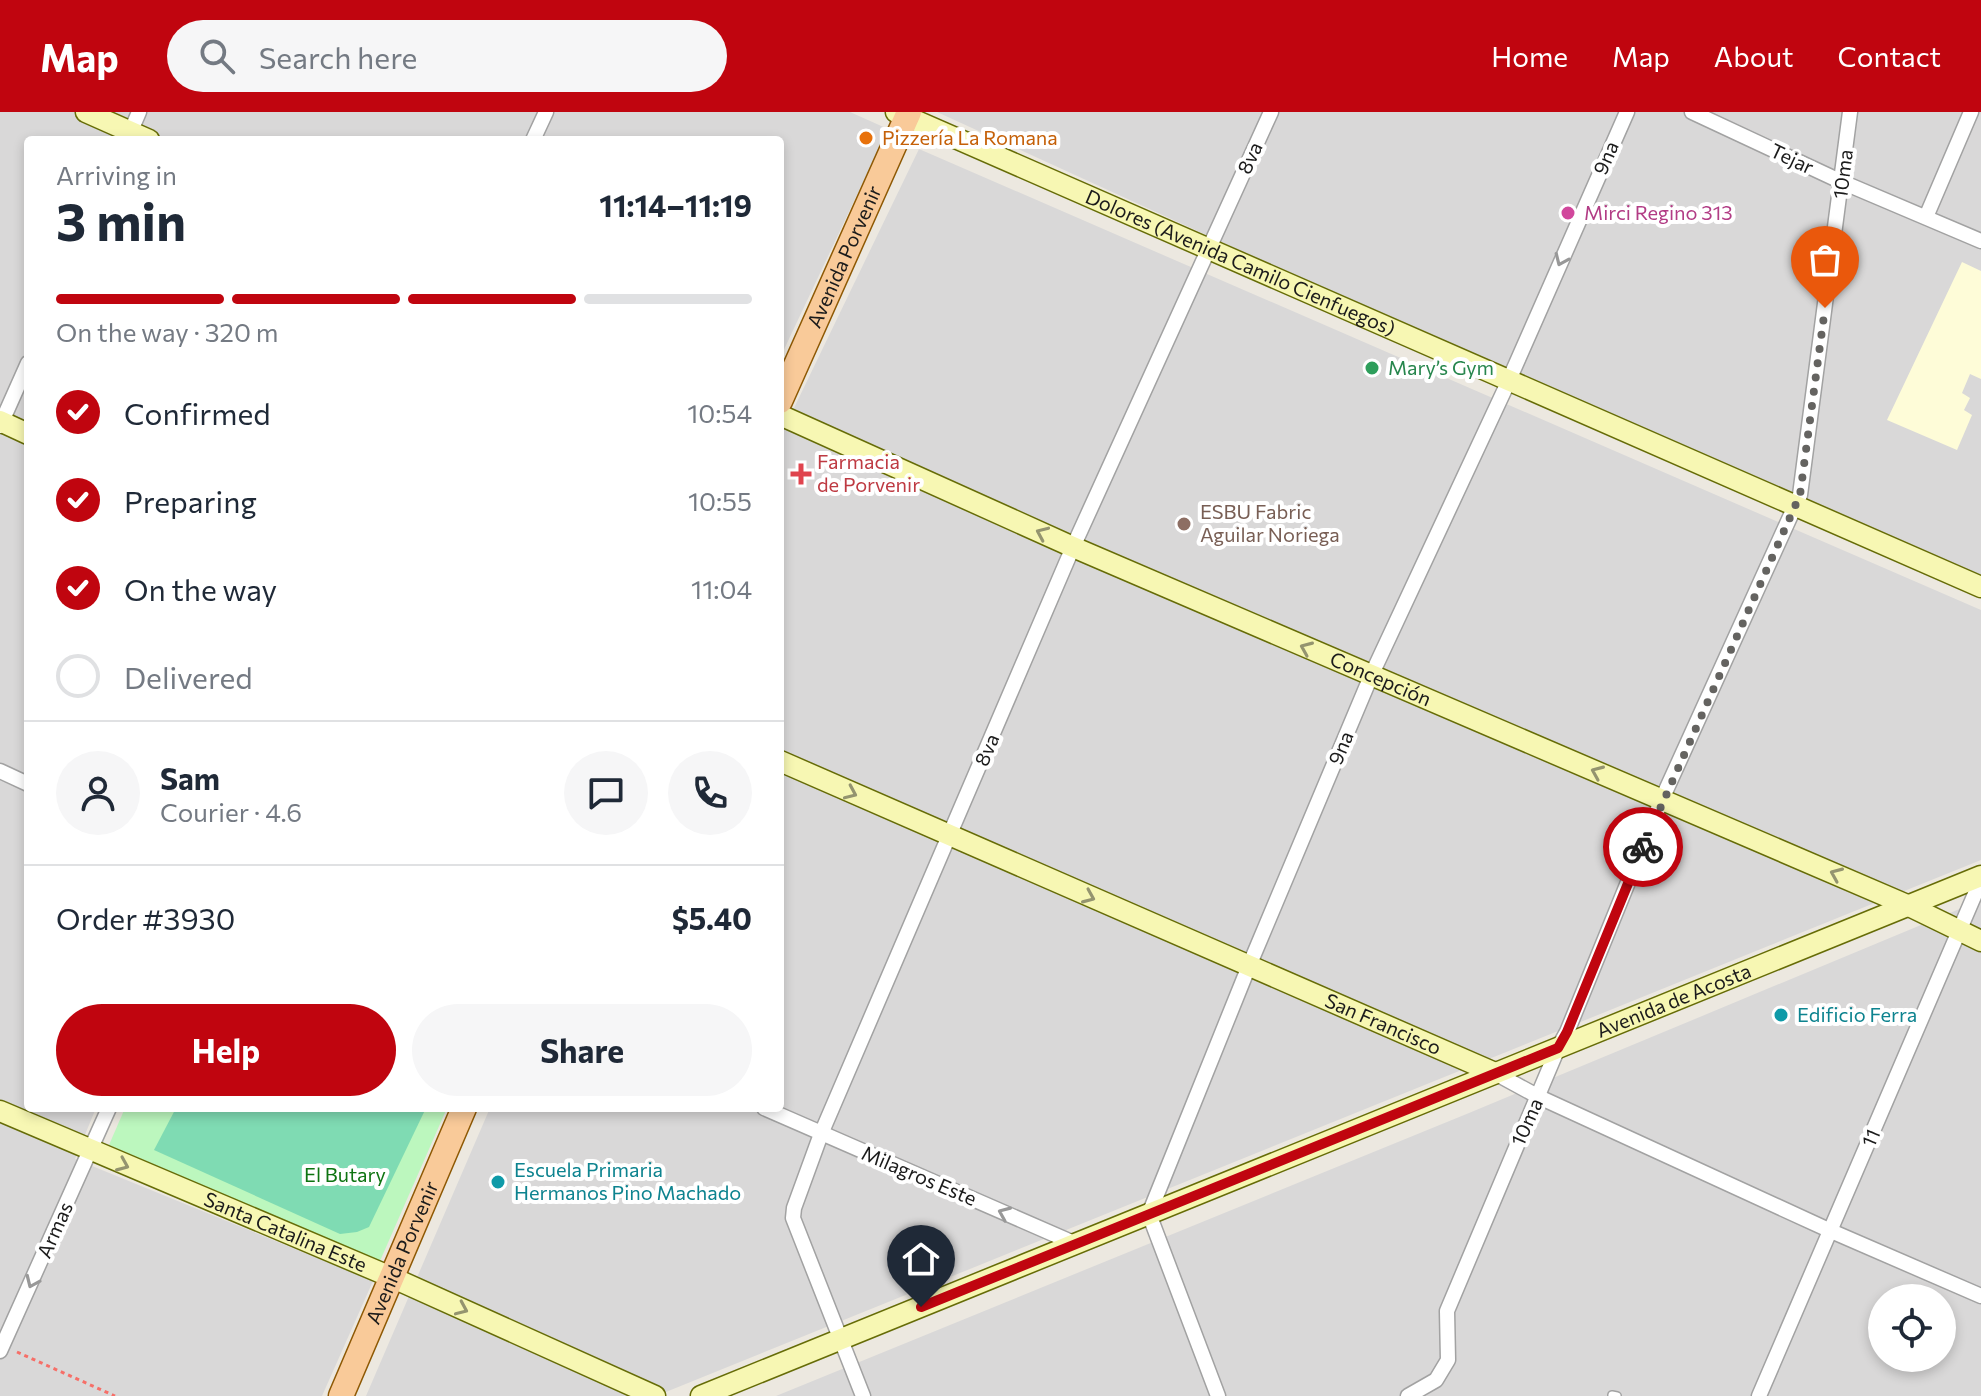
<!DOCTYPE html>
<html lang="en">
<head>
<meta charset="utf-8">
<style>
	body { margin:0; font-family:Commissioner,sans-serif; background:#f6f6f7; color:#1f2937; height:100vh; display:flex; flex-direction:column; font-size:30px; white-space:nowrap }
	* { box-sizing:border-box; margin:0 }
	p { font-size:26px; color:#747a83 }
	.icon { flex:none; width:44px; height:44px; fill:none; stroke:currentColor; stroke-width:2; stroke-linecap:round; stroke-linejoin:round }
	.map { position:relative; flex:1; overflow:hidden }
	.details { position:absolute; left:24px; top:24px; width:760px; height:976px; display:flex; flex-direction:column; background:#fff; border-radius:8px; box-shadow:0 4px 12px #0003 }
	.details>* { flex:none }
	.buttons { position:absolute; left:1868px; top:1172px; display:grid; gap:16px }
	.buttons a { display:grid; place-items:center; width:88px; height:88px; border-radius:50%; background:#fff; box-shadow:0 4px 12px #0003; font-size:40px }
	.pin { position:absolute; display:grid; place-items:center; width:68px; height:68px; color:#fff; margin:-82px -34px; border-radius:50% 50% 50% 0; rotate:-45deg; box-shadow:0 0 8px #0007 }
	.pin .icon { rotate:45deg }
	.courier { position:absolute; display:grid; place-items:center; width:80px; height:80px; margin:-40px; border:6px solid #c0050f; border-radius:50%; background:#fff; color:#222; box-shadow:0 2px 10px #0007 }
	.overview em { font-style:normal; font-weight:700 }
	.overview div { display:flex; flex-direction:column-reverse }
	.overview { display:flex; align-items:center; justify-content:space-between; height:136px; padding:0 32px }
	h1 { font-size:52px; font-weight:700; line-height:60px }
	.bar { display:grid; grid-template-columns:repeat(4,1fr); gap:12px 8px; align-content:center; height:96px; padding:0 32px }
	.bar i { height:10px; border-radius:6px; background:#e0e1e3 }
	.bar .selected { background:#c0050f }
	.bar p { grid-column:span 4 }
	.line { display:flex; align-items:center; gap:20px; padding:0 32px; border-top:2px solid #e0e1e3 }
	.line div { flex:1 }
	.round { display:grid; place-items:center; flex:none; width:84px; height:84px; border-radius:42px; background:#f6f6f7 }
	ol { padding:0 32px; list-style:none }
	li { display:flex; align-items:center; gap:24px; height:88px }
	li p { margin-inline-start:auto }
	li .icon { padding:8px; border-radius:50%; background:#c0050f; color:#fff; stroke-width:4 }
	li:last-child { color:#747a83 }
	li i { width:44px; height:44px; border:4px solid #e0e1e3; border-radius:50% }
	.cta { display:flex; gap:16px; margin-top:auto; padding:16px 32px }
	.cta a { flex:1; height:92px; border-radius:48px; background:#c0050f; color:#fff; font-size:32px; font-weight:700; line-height:92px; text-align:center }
	.cta a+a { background:#f6f6f7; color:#1f2937 }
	header { display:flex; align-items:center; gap:48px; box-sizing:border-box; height:112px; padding:0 40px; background:#c0050f; color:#fff }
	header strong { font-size:38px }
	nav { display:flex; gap:44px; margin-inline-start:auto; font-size:28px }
	.search { width:560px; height:72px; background:#f6f6f7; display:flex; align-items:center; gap:20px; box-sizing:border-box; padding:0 28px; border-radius:44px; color:#747a83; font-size:30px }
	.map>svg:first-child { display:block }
	.residential { fill:#d9d8d8; fill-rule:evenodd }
	.education { fill:#fefcd8 }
	.park { fill:#bcf7be }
	.pitch { fill:#7fdbb3 }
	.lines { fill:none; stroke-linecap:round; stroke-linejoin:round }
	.lane-casing { stroke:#a2a2a2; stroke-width:10 }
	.street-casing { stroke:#a2a2a2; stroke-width:17 }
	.secondary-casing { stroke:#666c07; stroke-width:23 }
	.primary-casing { stroke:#8e5904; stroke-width:27 }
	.path { stroke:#f66f68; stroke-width:3; stroke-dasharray:4 4; stroke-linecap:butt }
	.lane { stroke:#fff; stroke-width:7 }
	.street { stroke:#fff; stroke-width:14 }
	.secondary { stroke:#f7f7b3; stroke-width:20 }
	.primary { stroke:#f9ca99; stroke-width:24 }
	.oneway { stroke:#989898 }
	.oneway2 { stroke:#94946f }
	.done { stroke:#646360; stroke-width:8; stroke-dasharray:0 14.4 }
	.route { stroke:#c0050f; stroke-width:10 }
	.food-dot { fill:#e8710a; stroke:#fff; stroke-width:3 }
	.hotel-dot { fill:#d1479c; stroke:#fff; stroke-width:3 }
	.leisure-dot { fill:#2e9e5b; stroke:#fff; stroke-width:3 }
	.health-dot { fill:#e0444e; stroke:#fff; stroke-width:3 }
	.education-dot { fill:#8d6e63; stroke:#fff; stroke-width:3 }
	.culture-dot { fill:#0f9aa8; stroke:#fff; stroke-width:3 }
	.labels { text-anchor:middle; stroke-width:8; stroke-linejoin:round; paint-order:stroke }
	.food-label { font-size:20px; fill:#c56008; stroke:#fff; text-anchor:start }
	.street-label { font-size:20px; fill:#1b1b1b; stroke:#fff }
	.hotel-label { font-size:20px; fill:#b23c85; stroke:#fff; text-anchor:start }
	.leisure-label { font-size:20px; fill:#27864d; stroke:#fff; text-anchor:start }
	.health-label { font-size:20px; fill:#be3a42; stroke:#fff; text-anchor:start }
	.education-label { font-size:20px; fill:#785e54; stroke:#fff; text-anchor:start }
	.culture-label { font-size:20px; fill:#0d838f; stroke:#fff; text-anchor:start }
	.park-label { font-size:20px; fill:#0e7411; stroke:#fff }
</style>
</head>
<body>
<header>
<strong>Map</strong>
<div class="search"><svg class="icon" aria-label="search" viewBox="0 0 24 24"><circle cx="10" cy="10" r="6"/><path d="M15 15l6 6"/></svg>Search here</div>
<nav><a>Home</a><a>Map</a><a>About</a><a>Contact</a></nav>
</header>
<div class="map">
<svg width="1981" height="1284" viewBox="0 0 1981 1284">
	<rect width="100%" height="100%" fill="#ece8e0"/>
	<g class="residential">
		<path d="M0,0H850L888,17L780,246V28H28V996H96L75,1047L373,1169L322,1284H0Z"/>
		<path d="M937,0H1981V467L1583,295Z"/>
		<path d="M919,37L1981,498V748L656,1284H366L490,996H780V325Z"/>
		<path d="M1981,788V1284H776L1469,1001ZM1882,1186H1942V1246H1882Z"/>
	</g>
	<path class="education" d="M1962,150L1981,159V267L1970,262L1962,281L1970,286L1964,298L1972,303L1957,338L1887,308Z"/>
	<path class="park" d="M125,996H447L380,1149L109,1033Z"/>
	<path class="pitch" d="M176,996H426L369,1115L357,1120L340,1122L154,1038Z"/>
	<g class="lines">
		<g class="lane-casing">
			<path id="lane" d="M1612,1283L1617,1284"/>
		</g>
		<g class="street-casing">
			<g id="street">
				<path d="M1692,0L1842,70L1981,129"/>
				<path d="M127,28L139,0"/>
				<path d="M533,28L546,0"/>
				<path d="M1926,105L1971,0"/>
				<path d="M0,314L28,251"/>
				<path d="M0,659L28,672"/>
				<path d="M1495,961L1539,985L1831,1119L1981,1184"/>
				<path d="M764,996L1076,1132"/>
				<path d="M0,1239L109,996"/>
				<path d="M863,1284L793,1106L794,1096L821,1022L1073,435L1271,0"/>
				<path d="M1218,1284L1149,1102L1249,854L1371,564L1505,277L1627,0"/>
				<path d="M1408,1284L1436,1268L1448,1248L1447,1199L1558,936L1567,920L1662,687L1800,383L1850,0"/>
				<path d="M1759,1284L1981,768"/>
			</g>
		</g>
		<g class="secondary-casing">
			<g id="secondary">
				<path d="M86,0L149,28"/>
				<path id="s1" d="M896,0L1981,475"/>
				<path id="s2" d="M780,303L1073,435L1907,793L1981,829"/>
				<path d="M0,309L28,322"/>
				<path id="s3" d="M780,649L1495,961"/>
				<path id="s4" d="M0,999L391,1165L655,1284"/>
				<path id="s5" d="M701,1284L1981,764"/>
			</g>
		</g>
		<g class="primary-casing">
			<g id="primary">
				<path id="s6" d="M780,289L909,0"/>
				<path id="s7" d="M341,1284L464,996"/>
			</g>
		</g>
		<path class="path" d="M17,1240L115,1284"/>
		<use href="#lane" class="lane"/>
		<use href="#street" class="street"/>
		<use href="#secondary" class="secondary"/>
		<use href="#primary" class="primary"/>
	</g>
	<defs><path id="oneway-chevron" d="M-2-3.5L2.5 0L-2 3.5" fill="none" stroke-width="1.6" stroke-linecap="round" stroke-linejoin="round" transform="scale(2)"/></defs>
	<g class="oneway">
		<use href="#oneway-chevron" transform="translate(1561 148) rotate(114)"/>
		<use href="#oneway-chevron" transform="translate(1004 1101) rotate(-157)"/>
		<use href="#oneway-chevron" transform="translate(32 1170) rotate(114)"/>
	</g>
	<g class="oneway2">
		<use href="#oneway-chevron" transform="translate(1042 421) rotate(-156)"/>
		<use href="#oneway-chevron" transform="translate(1306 536) rotate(-157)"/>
		<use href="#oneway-chevron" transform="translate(1597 660) rotate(-157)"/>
		<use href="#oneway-chevron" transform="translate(851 681) rotate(24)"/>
		<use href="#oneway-chevron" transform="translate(1836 762) rotate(-157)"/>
		<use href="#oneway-chevron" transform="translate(1089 785) rotate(23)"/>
		<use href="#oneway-chevron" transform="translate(123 1053) rotate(23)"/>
		<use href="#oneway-chevron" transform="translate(462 1197) rotate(24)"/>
	</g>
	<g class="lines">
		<path class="done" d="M1643,735L1800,383L1825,196"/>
		<path class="route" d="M921,1195L1558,936L1567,920L1643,735"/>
	</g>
	<circle class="food-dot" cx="866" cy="26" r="8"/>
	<circle class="hotel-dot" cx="1568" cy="101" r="8"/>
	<circle class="leisure-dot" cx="1372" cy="256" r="8"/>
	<path class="health-dot" d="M797 350h8v8h8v8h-8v8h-8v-8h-8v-8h8z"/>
	<circle class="education-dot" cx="1184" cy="412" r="8"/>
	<g class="culture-dot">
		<circle cx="1781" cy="903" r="8"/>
		<circle cx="498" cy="1070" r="8"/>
	</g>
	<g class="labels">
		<g class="food-label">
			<text x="882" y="33">Pizzería La Romana</text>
		</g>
		<g class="street-label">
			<text transform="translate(1250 46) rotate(-65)" y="7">8va</text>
			<text transform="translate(1606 46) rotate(-66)" y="7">9na</text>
			<text transform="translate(1792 47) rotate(25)" y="7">Tejar</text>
			<text transform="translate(1843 62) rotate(-83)" y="7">10ma</text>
			<text dy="7" stroke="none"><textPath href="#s6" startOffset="158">Avenida Porvenir</textPath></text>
			<text dy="7" stroke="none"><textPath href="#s1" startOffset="376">Dolores (Avenida Camilo Cienfuegos)</textPath></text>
			<text dy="7" stroke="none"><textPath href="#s2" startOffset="656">Concepción</textPath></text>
			<text transform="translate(1341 636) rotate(-67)" y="7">9na</text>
			<text transform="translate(987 638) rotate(-67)" y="7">8va</text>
			<text dy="7" stroke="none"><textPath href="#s5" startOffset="1050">Avenida de Acosta</textPath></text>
			<text dy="7" stroke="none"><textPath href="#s3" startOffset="658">San Francisco</textPath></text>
			<text transform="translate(1527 1010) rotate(-66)" y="7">10ma</text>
			<text transform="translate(1871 1026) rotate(-67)" y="7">11</text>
			<text transform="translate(919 1064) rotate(23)" y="7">Milagros Este</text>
			<text transform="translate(55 1118) rotate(-66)" y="7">Armas</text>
			<text dy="7" stroke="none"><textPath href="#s4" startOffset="310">Santa Catalina Este</textPath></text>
			<text dy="7" stroke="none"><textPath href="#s7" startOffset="156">Avenida Porvenir</textPath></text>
		</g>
		<g class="hotel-label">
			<text x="1584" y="108">Mirci Regino 313</text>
		</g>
		<g class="leisure-label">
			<text x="1388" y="263">Mary’s Gym</text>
		</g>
		<g class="health-label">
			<text x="817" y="357">Farmacia<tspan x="817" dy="23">de Porvenir</tspan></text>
		</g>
		<g class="education-label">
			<text x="1200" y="407">ESBU Fabric<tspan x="1200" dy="23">Aguilar Noriega</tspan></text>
		</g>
		<g class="culture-label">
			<text x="1797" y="910">Edificio Ferra</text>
			<text x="514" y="1065">Escuela Primaria<tspan x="514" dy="23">Hermanos Pino Machado</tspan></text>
		</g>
		<g class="park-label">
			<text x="345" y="1070">El Butary</text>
		</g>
	</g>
</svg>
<div class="buttons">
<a><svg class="icon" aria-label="locate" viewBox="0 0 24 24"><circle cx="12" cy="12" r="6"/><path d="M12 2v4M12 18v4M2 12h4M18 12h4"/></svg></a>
</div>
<div class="pin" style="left:1825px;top:196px;background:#ea580c"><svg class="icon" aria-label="bag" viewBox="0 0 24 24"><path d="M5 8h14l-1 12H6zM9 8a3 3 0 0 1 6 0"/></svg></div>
<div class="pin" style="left:921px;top:1195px;background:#1f2937"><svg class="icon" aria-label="home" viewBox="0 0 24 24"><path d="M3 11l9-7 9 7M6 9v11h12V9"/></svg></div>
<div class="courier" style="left:1643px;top:735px"><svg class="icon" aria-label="bike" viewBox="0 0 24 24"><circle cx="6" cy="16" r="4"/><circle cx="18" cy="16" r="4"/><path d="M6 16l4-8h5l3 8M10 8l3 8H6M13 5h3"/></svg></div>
<section class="details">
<div class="overview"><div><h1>3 min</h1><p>Arriving in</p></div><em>11:14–11:19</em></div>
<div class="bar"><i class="selected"></i><i class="selected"></i><i class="selected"></i><i></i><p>On the way · 320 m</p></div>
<ol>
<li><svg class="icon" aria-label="check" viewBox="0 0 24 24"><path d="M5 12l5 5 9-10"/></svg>Confirmed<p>10:54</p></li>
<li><svg class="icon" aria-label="check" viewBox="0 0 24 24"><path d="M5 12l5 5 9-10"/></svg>Preparing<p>10:55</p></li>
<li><svg class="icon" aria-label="check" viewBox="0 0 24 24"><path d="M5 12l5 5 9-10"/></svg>On the way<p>11:04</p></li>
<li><i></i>Delivered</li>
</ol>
<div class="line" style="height:144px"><a class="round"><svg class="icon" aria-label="person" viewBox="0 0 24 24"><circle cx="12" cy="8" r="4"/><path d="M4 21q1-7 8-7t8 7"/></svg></a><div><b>Sam</b><p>Courier · 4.6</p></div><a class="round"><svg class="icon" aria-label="chat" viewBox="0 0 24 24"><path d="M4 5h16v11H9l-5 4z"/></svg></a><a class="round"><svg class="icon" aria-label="phone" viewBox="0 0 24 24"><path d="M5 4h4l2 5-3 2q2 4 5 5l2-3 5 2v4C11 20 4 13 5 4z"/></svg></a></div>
<div class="line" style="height:104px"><div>Order #3930</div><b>$5.40</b></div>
<div class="cta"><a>Help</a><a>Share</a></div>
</section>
</div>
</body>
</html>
